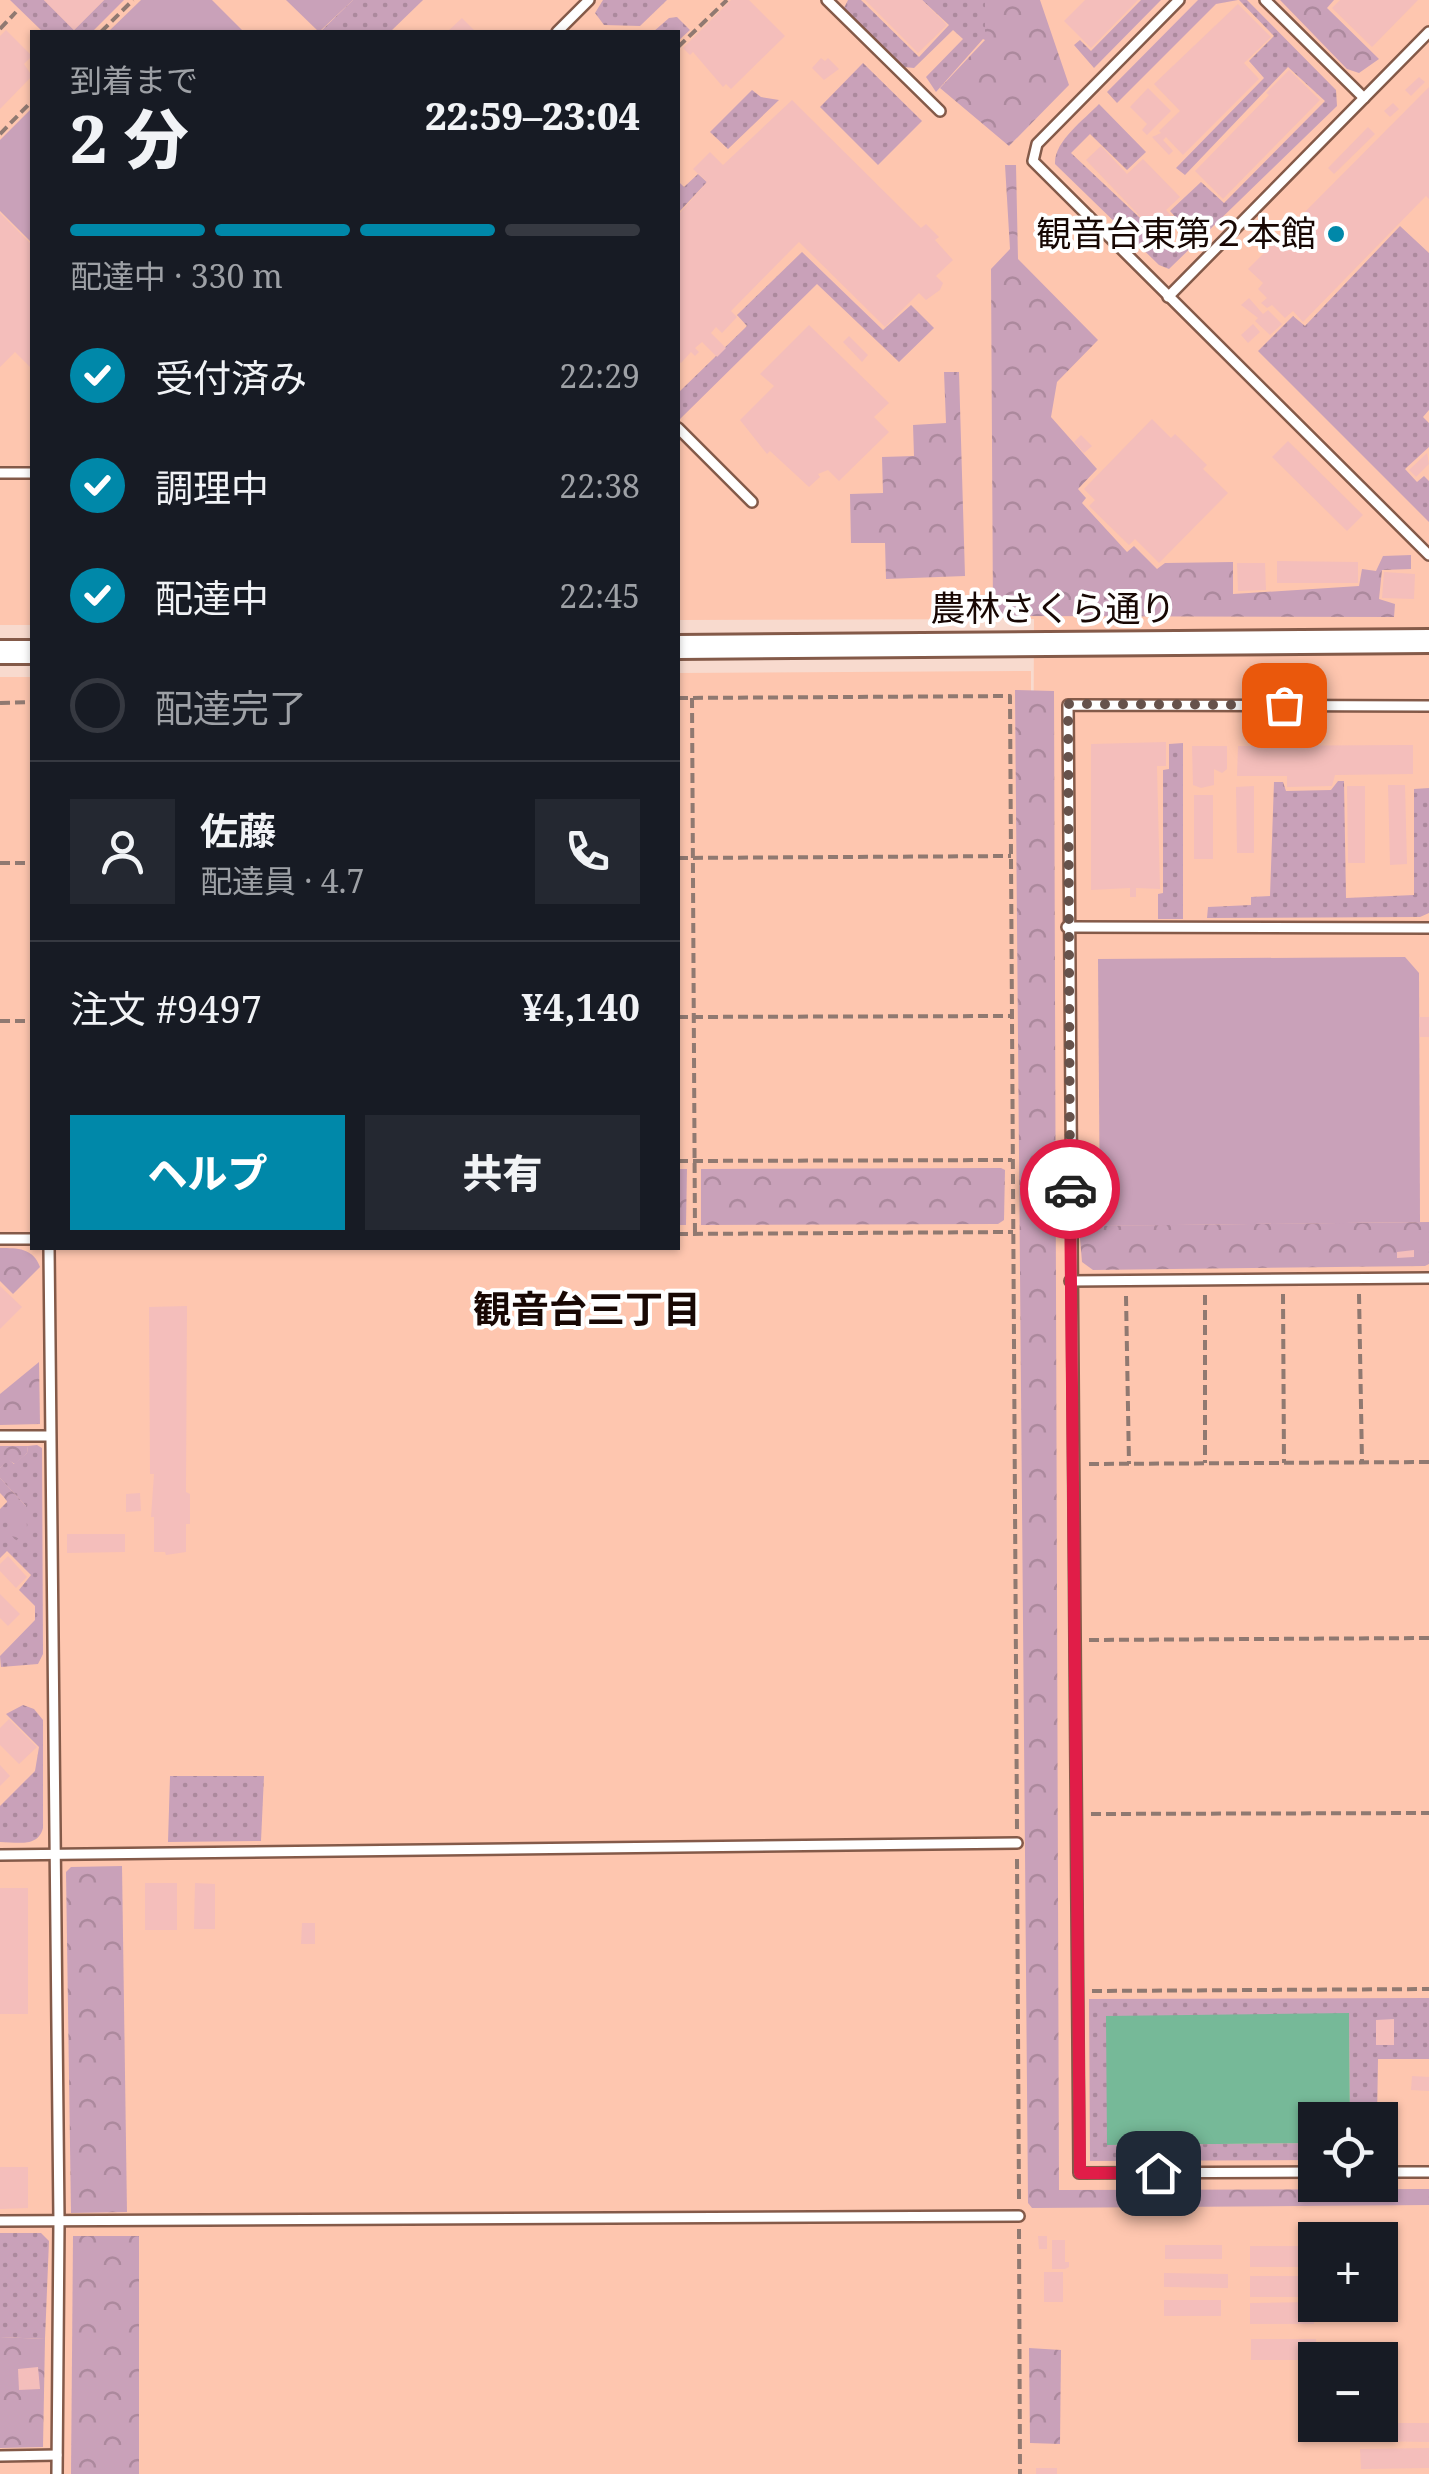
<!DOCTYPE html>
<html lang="ja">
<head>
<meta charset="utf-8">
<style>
	body { margin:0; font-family:"Noto Serif","Noto Sans JP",serif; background:#242831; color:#f1f3f6; height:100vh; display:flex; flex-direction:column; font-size:38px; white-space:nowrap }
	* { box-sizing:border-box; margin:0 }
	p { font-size:32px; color:#9ea1a6 }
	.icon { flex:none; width:55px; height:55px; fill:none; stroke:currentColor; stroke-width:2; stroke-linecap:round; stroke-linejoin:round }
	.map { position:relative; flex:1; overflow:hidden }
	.side { position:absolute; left:30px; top:30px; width:650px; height:1220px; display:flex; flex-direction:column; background:#171b24; border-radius:0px; box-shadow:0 2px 8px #0004 }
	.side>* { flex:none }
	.buttons { position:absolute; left:1298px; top:2102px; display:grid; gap:20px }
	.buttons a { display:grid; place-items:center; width:100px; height:100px; border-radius:0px; background:#171b24; box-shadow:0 2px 8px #0004; font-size:50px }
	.pin { position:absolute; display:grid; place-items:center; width:85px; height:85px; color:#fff; margin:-42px; border-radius:20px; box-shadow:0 5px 15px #0006 }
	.courier { position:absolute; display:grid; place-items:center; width:100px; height:100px; margin:-50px; border:8px solid #e11d48; border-radius:50%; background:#fff; color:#222; box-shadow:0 2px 12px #0007 }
	.head em { font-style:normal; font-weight:800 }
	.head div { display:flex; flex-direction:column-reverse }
	.head { display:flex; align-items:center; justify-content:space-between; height:170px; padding:0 40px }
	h1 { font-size:65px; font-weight:800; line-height:75px }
	.bar { display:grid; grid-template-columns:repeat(4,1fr); gap:15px 10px; align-content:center; height:120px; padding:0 40px }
	.bar i { height:12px; border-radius:8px; background:#363941 }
	.bar .active { background:#0088a9 }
	.bar p { grid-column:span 4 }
	.line { display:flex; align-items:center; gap:25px; padding:0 40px; border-top:2px solid #363941 }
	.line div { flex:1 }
	.round { display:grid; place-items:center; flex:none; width:105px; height:105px; border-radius:0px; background:#242831 }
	ol { padding:0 40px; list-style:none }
	li { display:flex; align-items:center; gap:30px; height:110px }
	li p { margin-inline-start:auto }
	li .icon { padding:10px; border-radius:50%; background:#0088a9; color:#fff; stroke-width:4 }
	li:last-child { color:#9ea1a6 }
	li i { width:55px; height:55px; border:5px solid #363941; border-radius:50% }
	.button { display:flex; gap:20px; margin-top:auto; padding:20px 40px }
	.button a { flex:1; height:115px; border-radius:0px; background:#0088a9; color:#fff; font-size:40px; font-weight:800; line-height:115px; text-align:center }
	.button a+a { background:#242831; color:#f1f3f6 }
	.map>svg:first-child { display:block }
	.built { fill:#fec6af; fill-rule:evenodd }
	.grass { fill:url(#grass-dots) }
	.forest { fill:url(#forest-crowns) }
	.green { fill:#c9a1b9 }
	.water { fill:#76b998 }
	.building { fill:#f4bebb }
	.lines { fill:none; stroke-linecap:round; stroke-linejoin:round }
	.service-casing { stroke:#845a49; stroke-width:14 }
	.tertiary-casing { stroke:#845a49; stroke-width:28 }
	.path { stroke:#907971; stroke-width:4; stroke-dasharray:10 5; stroke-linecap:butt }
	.service { stroke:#fff; stroke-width:9 }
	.tertiary { stroke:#fff; stroke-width:22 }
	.done { stroke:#66524b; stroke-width:10; stroke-dasharray:0 18 }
	.route { stroke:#e11d48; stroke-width:12 }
	.poi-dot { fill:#0088a9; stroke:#fff; stroke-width:4 }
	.labels { text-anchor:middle; stroke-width:8; stroke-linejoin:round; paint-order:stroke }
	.poi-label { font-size:35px; fill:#180804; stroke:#fff; text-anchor:end }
	.street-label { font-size:35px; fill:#180804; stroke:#fff }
	.neighbourhood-label { font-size:38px; font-weight:bold; fill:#180804; stroke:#fff }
</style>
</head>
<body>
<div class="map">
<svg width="1429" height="2474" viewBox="0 0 1429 2474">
	<defs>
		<pattern id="grass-dots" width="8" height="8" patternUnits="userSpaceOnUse" patternTransform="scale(2.5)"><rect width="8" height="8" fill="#c9a1b9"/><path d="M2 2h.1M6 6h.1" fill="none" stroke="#ac899d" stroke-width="1.8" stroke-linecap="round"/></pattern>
		<pattern id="forest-crowns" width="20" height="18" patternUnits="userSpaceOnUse" patternTransform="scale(2.5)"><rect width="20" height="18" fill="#c9a1b9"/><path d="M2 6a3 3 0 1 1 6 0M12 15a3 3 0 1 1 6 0" fill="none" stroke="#ac899d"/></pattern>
	</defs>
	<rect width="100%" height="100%" fill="#f8dace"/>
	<path class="built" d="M0,0H1429V2474H0V677H32V1248H678V673L1031,671V1326L1034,619L678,620V32H32V625H0ZM1315,2120H1380V2185H1315ZM1315,2240H1380V2305H1315ZM1315,2360H1380V2425H1315Z"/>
	<g class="grass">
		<path d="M10,0H44L74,30L104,0H124L92,32H43Z"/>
		<path d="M353,0H423L390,32H320Z"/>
		<path d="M603,0H667L640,26L604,25L595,13Z"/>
		<path d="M848,0H861L919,57L949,25L922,0H985V40L983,39L936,92L926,77L963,39L953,30L914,68L904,67L844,8Z"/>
		<path d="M1141,0H1161L1094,68L1074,45L1080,40L1091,51Z"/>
		<path d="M1198,0H1238L1216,4L1117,103L1107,92Z"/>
		<path d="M1239,0H1247L1336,90L1337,106L1169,269L1159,265L1055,164C1054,141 1084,120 1099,104L1146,152L1127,170L1090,134L1071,153L1173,249L1190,233L1170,211L1201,182L1224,203L1325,101L1288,67L1185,175L1176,168L1264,78L1249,61L1274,36Z"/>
		<path d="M677,17L690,30L678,41V32H653L669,18Z"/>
		<path d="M863,63L922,121L878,165L820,107Z"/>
		<path d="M752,90L761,97L779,100L728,149L710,132Z"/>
		<path d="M698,174L707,182L678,213V181L684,187Z"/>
		<path d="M1400,226L1429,253V410L1423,417L1429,423V447L1405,469L1417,482L1424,476L1429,481V522L1258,351L1293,316L1305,326Z"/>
		<path d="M802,252L883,330L911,305L934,328L899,362L817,284L679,420L678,393L747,326L737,315Z"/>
		<path d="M1183,743V919H1158V894L1163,893V770L1169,769V744Z"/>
		<path d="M1338,781H1344L1346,898L1414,895V789L1429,788V913L1420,917L1207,918L1208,907L1251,905V897L1270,896L1274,782H1283L1286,791L1331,790Z"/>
		<path d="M37,1445L42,1448L43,1654L38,1664L1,1667L0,1656L35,1620V1606L19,1590L31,1575L7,1551L0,1558V1509L8,1501L12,1511L26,1506L0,1478V1468L8,1459L14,1464L27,1453L28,1446Z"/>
		<path d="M23,1705L34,1709L43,1720V1828C38,1848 17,1842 0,1842V1806L35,1771L39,1747L6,1714Z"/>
		<path d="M170,1776H264L261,1841L168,1842Z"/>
		<path d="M1429,1998V2059H1378L1377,2120H1350L1349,2013L1108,2145L1315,2143V2160L1090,2161L1089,1999Z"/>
		<path d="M0,2233H41L49,2241L45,2339L0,2337Z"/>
	</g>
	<g class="forest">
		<path d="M985,0H1040L1069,85L1009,146L940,88L985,40Z"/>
		<path d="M1280,0H1334L1327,8L1379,59L1359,73L1347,69Z"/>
		<path d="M1005,165H1016L1018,259L1098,340L1057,382L1051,417L1097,469L1078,489L1086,498L1082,503L1127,552L1134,546L1157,569L1165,563L1233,562V594L1359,586L1362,569L1376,571L1383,556L1411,555V569L1382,570L1379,599L1395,604L1394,617L993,616L991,269L1010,249Z"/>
		<path d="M944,372H959L965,576L886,579L885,543H851L850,494L883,493L882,457L914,456L913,425L946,423Z"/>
		<path d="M1015,690L1054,691L1059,2190L1429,2189V2205L1032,2208L1028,2203Z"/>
		<path d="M1001,1168L1005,1170L1004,1220L998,1224L701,1225V1169Z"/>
		<path d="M678,1169H687L686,1225H678Z"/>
		<path d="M1429,1222V1264L1425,1266L1093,1270L1082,1262L1079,1226Z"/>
		<path d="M0,1248C18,1248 33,1248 40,1267L13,1294L0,1281Z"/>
		<path d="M39,1362L40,1424L0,1425V1394Z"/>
		<path d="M0,1446H28L27,1453L15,1464L8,1460L0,1468Z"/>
		<path d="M0,1478L26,1506L27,1529L16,1541L12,1536C12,1518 14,1506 0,1493Z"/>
		<path d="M122,1866L127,2212L71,2213L66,1872L71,1867Z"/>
		<path d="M73,2236H139V2474H71Z"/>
		<path d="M0,2337L45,2339L43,2447L0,2448Z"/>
		<path d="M1029,2348L1061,2350L1060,2444L1030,2443Z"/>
	</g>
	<g class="green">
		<path d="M141,0H212L244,32H108Z"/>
		<path d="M286,0H353L319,32Z"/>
		<path d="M32,108V243L0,211V140Z"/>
		<path d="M1405,957L1419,973L1420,1222L1100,1226L1098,959Z"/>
	</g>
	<path class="water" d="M1349,2013L1350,2120H1315V2143L1107,2145L1106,2016Z"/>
	<g class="building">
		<path d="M44,0H104L74,30Z"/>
		<path d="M731,0H749L785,36L731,89L726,84L723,87L693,52L690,55L683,48Z"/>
		<path d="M865,0H922L947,25L918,53Z"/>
		<path d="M1085,0H1138L1091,48L1064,21Z"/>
		<path d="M1340,0H1418L1372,47L1332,8Z"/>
		<path d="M1238,4L1271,37L1244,63L1259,79L1183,155L1166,137L1163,140L1173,151L1169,155L1152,137L1161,133L1159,131L1180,111L1154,84Z"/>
		<path d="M462,18L476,32H447Z"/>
		<path d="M6,30L32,56L24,64L32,76L0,109V36Z"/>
		<path d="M821,58L825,61L828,58L839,69L824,80L812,68Z"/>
		<path d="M1289,70L1320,100L1223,199L1195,171L1269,95L1266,93Z"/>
		<path d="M1419,77L1425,82L1411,96L1405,90Z"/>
		<path d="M1429,87V199L1426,196L1303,322L1293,311L1285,318L1272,305L1267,308L1261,303L1267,298L1258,289L1263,283L1248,269Z"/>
		<path d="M1148,88L1171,111L1147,135L1142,130L1147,124L1130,107Z"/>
		<path d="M792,100L921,228L926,224L939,237L935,240L953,260L936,276L943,283L940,290L926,300L919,293L885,327L799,242L731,311L737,317L722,333L716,327L711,333L726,348L717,357L702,342L695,348L699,352L695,356L691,352L681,363L678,360V215L707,182L693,169L710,152L723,165Z"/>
		<path d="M1393,103L1399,109L1390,117L1384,111Z"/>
		<path d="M1368,127L1375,134L1334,174L1328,168Z"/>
		<path d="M1101,146L1127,174L1143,159L1180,197L1166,210L1176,221L1160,237L1086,160Z"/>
		<path d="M0,213L32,245V369L15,352L0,367Z"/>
		<path d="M1249,298L1263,314L1268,310L1282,324L1270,335L1255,321L1258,318L1241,305Z"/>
		<path d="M1253,324L1260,332L1248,343L1241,335Z"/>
		<path d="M809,325L889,403L874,417L889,432L839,481L828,470L818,474L820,477L809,487L770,451L767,454L740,420L774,386L760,374Z"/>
		<path d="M849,336L868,355L862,362L843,342Z"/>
		<path d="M1152,419L1171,438L1175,434L1207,465L1203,469L1228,493L1159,563L1135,539L1129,545L1089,506L1095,500L1084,489Z"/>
		<path d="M1081,435L1092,446L1084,453L1074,442Z"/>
		<path d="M1288,441L1363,515L1347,531L1272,457Z"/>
		<path d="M1427,453L1429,464L1416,477L1409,470Z"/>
		<path d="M1277,561L1358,562V583H1277Z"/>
		<path d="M1237,563H1265L1266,590L1238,591Z"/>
		<path d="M1384,572L1415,574L1414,599L1382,598Z"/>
		<path d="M1166,742V766H1157L1160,889L1136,888V897H1130V888L1091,890V744Z"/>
		<path d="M1413,745V774L1335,775L1332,786L1287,787V776H1237L1238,746Z"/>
		<path d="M1192,746H1227V769L1222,773L1214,769V785L1201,788L1193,785Z"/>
		<path d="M1388,785H1405L1407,864L1390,865Z"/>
		<path d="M1254,786V853H1237L1236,787Z"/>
		<path d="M1347,786H1365V863H1348Z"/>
		<rect x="1194" y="795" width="19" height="64"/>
		<path d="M1419,1017H1429V1037H1420Z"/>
		<path d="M1414,1250V1257L1397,1258V1252Z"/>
		<path d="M0,1286L22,1307L0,1329Z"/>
		<path d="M187,1306L186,1492L190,1494V1524H186V1552L166,1555L165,1552H154V1517H151L154,1474H150L149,1307Z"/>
		<path d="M140,1493L141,1511L126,1512V1494Z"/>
		<path d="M67,1534H125V1552L67,1553Z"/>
		<path d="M8,1556L27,1577L16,1588L0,1571V1564Z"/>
		<path d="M0,1594L20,1614L8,1626L0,1618Z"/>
		<path d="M9,1719L37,1747L19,1764L0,1745V1728Z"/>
		<path d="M0,1765L10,1776L0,1786Z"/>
		<rect x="145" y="1883" width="32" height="47"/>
		<path d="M195,1883L215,1884V1929H194Z"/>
		<rect x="0" y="1888" width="28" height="126"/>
		<path d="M302,1923H315V1944H301Z"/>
		<path d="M1394,2019V2045H1376V2020Z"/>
		<path d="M1412,2076L1429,2077V2091L1411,2090Z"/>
		<path d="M0,2167H28V2208L0,2209Z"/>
		<path d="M1038,2236H1047V2249H1039Z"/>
		<path d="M1052,2240H1065V2262H1069V2267L1065,2269H1052Z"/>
		<rect x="1165" y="2245" width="57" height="14"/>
		<rect x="1250" y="2246" width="65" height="21"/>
		<rect x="1044" y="2272" width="19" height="30"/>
		<path d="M1164,2273L1228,2274V2288L1164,2287Z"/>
		<rect x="1250" y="2276" width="65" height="21"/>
		<rect x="1164" y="2300" width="57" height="16"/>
		<path d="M1314,2302V2324H1250V2303Z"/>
		<rect x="1251" y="2339" width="65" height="21"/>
		<path d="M38,2367L40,2389L19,2390L18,2369Z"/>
		<path d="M1380,2423H1429V2442L1360,2441L1361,2425Z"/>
		<path d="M1429,2448V2468L1361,2469L1360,2449Z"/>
		<rect x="1036" y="2468" width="21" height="6"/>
	</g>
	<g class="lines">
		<g class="service-casing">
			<g id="service">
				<path d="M827,0L940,111"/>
				<path d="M1179,0L1037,144L1033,161L1429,555"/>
				<path d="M1265,0L1364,98"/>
				<path d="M557,32L589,0"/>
				<path d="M1168,297L1429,32"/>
				<path d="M678,428L752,502"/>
				<path d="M0,473H32"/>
				<path d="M1067,927L1429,928"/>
				<path d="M0,1239H32"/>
				<path d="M49,1248L59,2221L57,2474"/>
				<path d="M1070,1281L1429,1278"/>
				<path d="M0,1436H50"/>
				<path d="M0,1855L1017,1843"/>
				<path d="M1315,2172L1079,2173L1068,705L1429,706"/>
				<path d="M1380,2172H1429"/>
				<path d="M0,2221L1019,2216"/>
				<path d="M0,2456L57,2455"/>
			</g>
		</g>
		<g class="tertiary-casing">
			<g id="tertiary">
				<path d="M678,647L1429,641"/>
				<path d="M0,652H32"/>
			</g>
		</g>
		<g class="path">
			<path d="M0,29L16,12"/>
			<path d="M101,32L133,0"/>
			<path d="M678,47L727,0"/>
			<path d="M0,134L32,101"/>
			<path d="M678,698L1010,696L1017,1829"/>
			<path d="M692,698L695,1234"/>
			<path d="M0,703L32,702"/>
			<path d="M678,858L1011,856"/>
			<path d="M0,863H32"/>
			<path d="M678,1017L1012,1016"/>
			<path d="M0,1021H32"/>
			<path d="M678,1161L1012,1160"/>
			<path d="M678,1234L1013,1232"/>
			<path d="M1283,1294L1284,1463"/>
			<path d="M1359,1294L1362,1462"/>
			<path d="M1205,1295V1463"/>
			<path d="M1126,1296L1129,1464"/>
			<path d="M1089,1464L1429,1462"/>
			<path d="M1089,1640L1429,1638"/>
			<path d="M1091,1814L1429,1813"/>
			<path d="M1017,1859L1019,2199"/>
			<path d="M1092,1991L1429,1989"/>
			<path d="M1019,2229L1020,2474"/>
		</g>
		<use href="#service" class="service"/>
		<use href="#tertiary" class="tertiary"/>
	</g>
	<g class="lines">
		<path class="done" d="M1070,1189L1068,704L1284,705"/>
		<path class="route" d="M1070,1189L1080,2173H1158"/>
	</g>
	<circle class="poi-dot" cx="1336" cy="234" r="10"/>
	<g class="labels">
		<g class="poi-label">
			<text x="1316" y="246">観音台東第２本館</text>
		</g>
		<g class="street-label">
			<text x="1053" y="621">農林さくら通り</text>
		</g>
		<g class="neighbourhood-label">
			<text x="587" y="1323">観音台三丁目</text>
		</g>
	</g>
</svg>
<div class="buttons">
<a><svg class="icon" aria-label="locate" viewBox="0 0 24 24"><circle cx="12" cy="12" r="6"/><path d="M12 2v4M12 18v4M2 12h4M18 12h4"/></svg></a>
<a>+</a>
<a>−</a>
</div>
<div class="pin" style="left:1284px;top:705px;background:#ea580c"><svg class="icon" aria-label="bag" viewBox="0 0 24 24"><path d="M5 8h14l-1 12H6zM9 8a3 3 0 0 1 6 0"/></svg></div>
<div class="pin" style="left:1158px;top:2173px;background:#1f2937"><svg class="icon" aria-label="home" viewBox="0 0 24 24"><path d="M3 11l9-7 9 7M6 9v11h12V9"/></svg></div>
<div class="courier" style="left:1070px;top:1189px"><svg class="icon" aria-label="car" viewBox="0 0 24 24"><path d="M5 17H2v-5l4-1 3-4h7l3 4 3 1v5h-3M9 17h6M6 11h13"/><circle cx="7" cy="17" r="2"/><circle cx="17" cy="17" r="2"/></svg></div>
<section class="side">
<div class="head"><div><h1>2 分</h1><p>到着まで</p></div><em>22:59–23:04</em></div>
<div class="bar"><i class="active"></i><i class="active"></i><i class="active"></i><i></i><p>配達中 · 330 m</p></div>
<ol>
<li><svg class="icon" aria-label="check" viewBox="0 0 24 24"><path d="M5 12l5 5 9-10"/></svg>受付済み<p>22:29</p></li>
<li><svg class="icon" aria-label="check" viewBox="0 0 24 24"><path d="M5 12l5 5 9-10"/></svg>調理中<p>22:38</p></li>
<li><svg class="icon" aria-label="check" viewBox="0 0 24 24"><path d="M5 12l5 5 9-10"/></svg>配達中<p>22:45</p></li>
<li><i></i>配達完了</li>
</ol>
<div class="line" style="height:180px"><a class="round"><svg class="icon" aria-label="person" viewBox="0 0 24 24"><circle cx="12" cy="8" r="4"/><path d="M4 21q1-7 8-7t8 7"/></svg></a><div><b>佐藤</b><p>配達員 · 4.7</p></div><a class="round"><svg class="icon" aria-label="phone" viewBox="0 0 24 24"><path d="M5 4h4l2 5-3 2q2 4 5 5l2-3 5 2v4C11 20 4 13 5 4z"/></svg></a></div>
<div class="line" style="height:130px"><div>注文 #9497</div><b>¥4,140</b></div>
<div class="button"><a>ヘルプ</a><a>共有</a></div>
</section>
</div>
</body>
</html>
